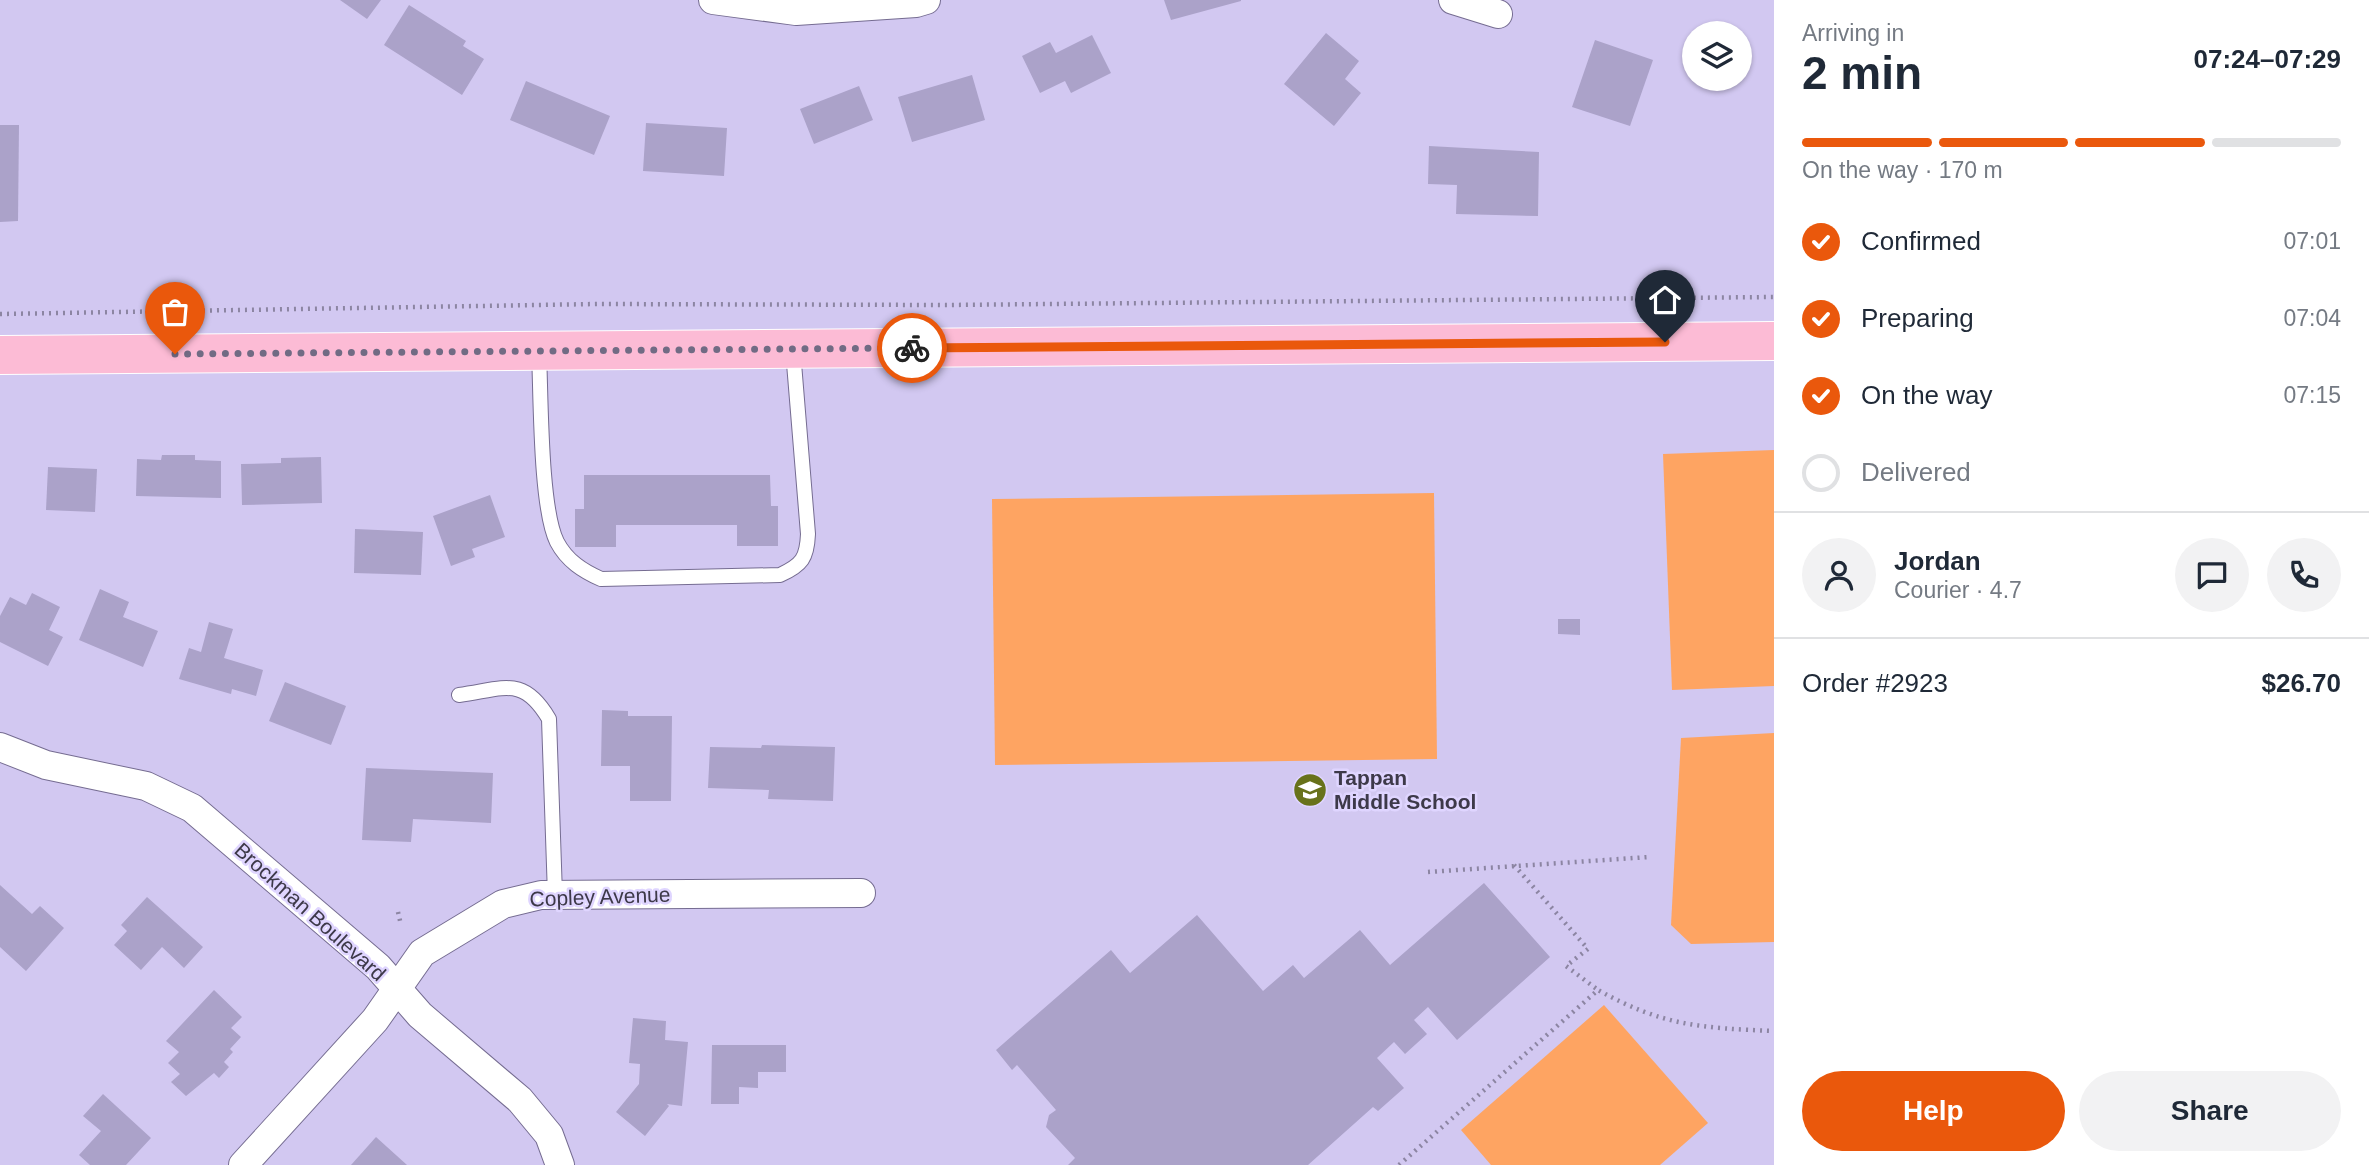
<!DOCTYPE html>
<html lang="en">
<head>
<meta charset="utf-8">
<style>
	body { margin:0; font-family:Arial,sans-serif; background:#f2f2f3; color:#1f2937; height:100vh; display:flex; flex-direction:column; font-size:26px; white-space:nowrap }
	* { box-sizing:border-box; margin:0 }
	p { font-size:23px; color:#747a83 }
	.icon { flex:none; width:38px; height:38px; fill:none; stroke:currentColor; stroke-width:2; stroke-linecap:round; stroke-linejoin:round }
	.map { position:relative; flex:1; overflow:hidden }
	.sheet { display:flex; flex-direction:column; background:#fff; width:595px }
	.sheet>* { flex:none }
	.buttons { position:absolute; left:1682px; top:21px; display:grid; gap:14px }
	.buttons a { display:grid; place-items:center; width:70px; height:70px; border-radius:50%; background:#fff; box-shadow:0 2px 5px #0004; font-size:35px }
	.pin { position:absolute; display:grid; place-items:center; width:60px; height:60px; color:#fff; margin:-72px -30px; border-radius:50% 50% 50% 0; rotate:-45deg; box-shadow:0 0 7px #0007 }
	.pin .icon { rotate:45deg }
	.courier { position:absolute; display:grid; place-items:center; width:70px; height:70px; margin:-35px; border:5px solid #ea580c; border-radius:50%; background:#fff; color:#222; box-shadow:0 2px 9px #0007 }
	.summary em { font-style:normal; font-weight:700 }
	.summary div { display:flex; flex-direction:column-reverse }
	.summary { display:flex; align-items:center; justify-content:space-between; height:119px; padding:0 28px }
	h1 { font-size:46px; font-weight:700; line-height:52px }
	.bar { display:grid; grid-template-columns:repeat(4,1fr); gap:10px 7px; align-content:center; height:84px; padding:0 28px }
	.bar i { height:9px; border-radius:5px; background:#e0e1e3 }
	.bar .on { background:#ea580c }
	.bar p { grid-column:span 4 }
	.line { display:flex; align-items:center; gap:18px; padding:0 28px; border-top:2px solid #e0e1e3 }
	.line div { flex:1 }
	.round { display:grid; place-items:center; flex:none; width:74px; height:74px; border-radius:37px; background:#f2f2f3 }
	ol { padding:0 28px; list-style:none }
	li { display:flex; align-items:center; gap:21px; height:77px }
	li p { margin-inline-start:auto }
	li .icon { padding:7px; border-radius:50%; background:#ea580c; color:#fff; stroke-width:4 }
	li:last-child { color:#747a83 }
	li i { width:38px; height:38px; border:4px solid #e0e1e3; border-radius:50% }
	.action { display:flex; gap:14px; margin-top:auto; padding:14px 28px }
	.action a { flex:1; height:80px; border-radius:42px; background:#ea580c; color:#fff; font-size:28px; font-weight:700; line-height:80px; text-align:center }
	.action a+a { background:#f2f2f3; color:#1f2937 }
	main { display:flex; flex:1; min-height:0 }
	.map>svg:first-child { display:block }
	.green { fill:#fea462 }
	.building { fill:#aba2c9 }
	.lines { fill:none; stroke-linecap:round; stroke-linejoin:round }
	.service-casing { stroke:#756c91; stroke-width:16 }
	.minor-casing { stroke:#756c91; stroke-width:30 }
	.primary-casing { stroke:#fff; stroke-width:40 }
	.path { stroke:#8c85a2; stroke-width:4.5; stroke-dasharray:2 5; stroke-linecap:butt }
	.service { stroke:#fff; stroke-width:14 }
	.minor { stroke:#fff; stroke-width:28 }
	.primary { stroke:#fcbbd5; stroke-width:38 }
	.done { stroke:#716b84; stroke-width:7; stroke-dasharray:0 12.6 }
	.route { stroke:#ea580c; stroke-width:9 }
	.labels { text-anchor:middle; stroke-width:5; stroke-linejoin:round; paint-order:stroke }
	.poi-label { font-size:21px; font-weight:bold; fill:#3d3949; stroke:#dfd5ff; text-anchor:start }
	.street-label { font-size:21px; fill:#3d3949; stroke:#dfd5ff }
</style>
</head>
<body>
<main>
<div class="map">
<svg width="1774" height="1165" viewBox="0 0 1774 1165">
	<rect width="100%" height="100%" fill="#d2c8f1"/>
	<g class="green">
		<path d="M1774,450V686L1672,690L1663,454Z"/>
		<path d="M1434,493L1437,759L995,765L992,499Z"/>
		<path d="M1774,733V942L1691,944L1671,925L1681,738Z"/>
		<path d="M1604,1005L1708,1123L1660,1165H1491L1461,1130Z"/>
	</g>
	<g class="building">
		<path d="M340,0H381L367,19Z"/>
		<path d="M1164,0H1241V1L1171,20Z"/>
		<path d="M409,5L466,41L463,46L484,59L462,95L384,45Z"/>
		<path d="M1326,33L1359,61L1345,79L1361,93L1334,126L1284,84Z"/>
		<path d="M1092,35L1111,73L1071,93L1065,81L1040,93L1022,56L1050,42L1056,53Z"/>
		<path d="M1595,40L1653,60L1630,126L1572,107Z"/>
		<path d="M972,75L985,120L912,142L898,97Z"/>
		<path d="M526,81L610,116L594,155L510,120Z"/>
		<path d="M859,86L873,120L814,144L800,109Z"/>
		<path d="M646,123L727,128L724,176L643,171Z"/>
		<path d="M0,125H19L18,221L0,222Z"/>
		<path d="M1429,146L1539,152L1538,216L1456,214L1457,185L1428,184Z"/>
		<path d="M162,455H195V460L221,461V498L136,496L137,459L161,460Z"/>
		<path d="M321,457L322,503L242,505L241,464L281,463V458Z"/>
		<path d="M48,467L97,469L95,512L46,510Z"/>
		<path d="M584,475H770L771,506H778V546H737V525H616V547H575V509H584Z"/>
		<path d="M490,495L505,537L472,549L475,557L451,566L433,516Z"/>
		<path d="M355,529L423,532L421,575L354,573Z"/>
		<path d="M100,589L129,602L123,617L158,631L143,667L79,640Z"/>
		<path d="M32,593L60,607L49,630L63,637L48,666L0,642V616L10,597L26,605Z"/>
		<path d="M1558,619H1580V635L1558,634Z"/>
		<path d="M209,622L233,629L224,658L263,670L256,696L232,689L231,694L179,679L189,648L201,652Z"/>
		<path d="M285,682L346,706L331,745L269,721Z"/>
		<path d="M602,710L628,711V716H672L671,801H630V766H601Z"/>
		<path d="M762,745L835,747L833,801L768,799L769,790L708,788L710,747L761,748Z"/>
		<path d="M366,768L493,773L491,823L413,819L411,842L362,840Z"/>
		<path d="M1484,883L1550,957L1457,1040L1428,1007L1414,1020L1427,1034L1405,1054L1394,1042L1377,1058L1404,1088L1378,1111L1373,1107L1308,1165H1068L1075,1158L1046,1127L1049,1115L1056,1110L1017,1065L1012,1070L996,1050L1111,950L1130,973L1197,915L1263,991L1293,965L1304,978L1360,930L1390,965Z"/>
		<path d="M0,885L32,914L40,906L64,928L26,971L0,947Z"/>
		<path d="M147,897L203,947L184,968L162,947L141,970L114,945L127,931L121,925Z"/>
		<path d="M214,990L242,1017L231,1028L241,1037L230,1049L233,1052L224,1062L229,1067L219,1078L214,1073L186,1096L171,1082L180,1074L168,1063L179,1052L166,1041Z"/>
		<path d="M633,1018L666,1021L665,1040L688,1042L682,1106L667,1104L669,1106L645,1136L616,1112L639,1084L640,1064L629,1063Z"/>
		<path d="M712,1045H786V1072H758V1088L739,1087V1104H711Z"/>
		<path d="M103,1094L151,1138L126,1165H90L79,1155L101,1131L83,1116Z"/>
		<path d="M376,1137L407,1165H351Z"/>
	</g>
	<g class="lines">
		<g class="service-casing">
			<g id="service">
				<path d="M539,353C541,395 540,508 557,542C567,561 583,571 601,579L780,575C802,565 807,558 808,534L793,351"/>
				<path d="M459,695C504,689 523,675 549,719L555,895"/>
			</g>
		</g>
		<g class="minor-casing">
			<g id="minor">
				<path d="M713,0L796,11L916,3L926,0"/>
				<path d="M1453,0L1498,14"/>
				<path d="M0,747L46,765L146,786L192,808L378,967L420,1015L520,1100L549,1135L560,1165"/>
				<path d="M243,1165L375,1020L422,953L503,904L541,895L861,893"/>
			</g>
		</g>
		<g class="primary-casing">
			<path id="primary" d="M0,355L1774,341"/>
		</g>
		<g class="path">
			<path d="M0,314L597,304L946,305L1774,297"/>
			<path d="M1514,865L1588,949L1566,966L1598,990"/>
			<path d="M1428,872L1649,857"/>
			<path d="M398,912L401,925"/>
			<path d="M1399,1165L1598,990C1663,1026 1701,1028 1774,1031"/>
		</g>
		<use href="#service" class="service"/>
		<use href="#minor" class="minor"/>
		<use href="#primary" class="primary"/>
	</g>
	<g class="lines">
		<path class="done" d="M175,354L912,348"/>
		<path class="route" d="M912,348L1665,342"/>
	</g>
	<defs>
		<g id="school-disc" transform="scale(1.75)"><circle r="9.5" fill="#68721b" stroke="#dfd5ff"/><path d="M0-5L7-2L0 1L-7-2ZM-4 1L0 2.5L4 1V4Q0 6-4 4Z" fill="#fff"/></g>
	</defs>
	<g fill-rule="evenodd">
		<use href="#school-disc" x="1310" y="790"/>
	</g>
	<g class="labels">
		<g class="poi-label">
			<text x="1334" y="785">Tappan<tspan x="1334" dy="24">Middle School</tspan></text>
		</g>
		<g class="street-label">
			<text transform="translate(600 897) rotate(-2)" y="7">Copley Avenue</text>
			<text transform="translate(310 912) rotate(42)" y="7">Brockman Boulevard</text>
		</g>
	</g>
</svg>
<div class="buttons">
<a><svg class="icon" aria-label="layers" viewBox="0 0 24 24"><path d="M12 4l9 5-9 5-9-5zM3 14l9 5 9-5"/></svg></a>
</div>
<div class="pin" style="left:175px;top:354px;background:#ea580c"><svg class="icon" aria-label="bag" viewBox="0 0 24 24"><path d="M5 8h14l-1 12H6zM9 8a3 3 0 0 1 6 0"/></svg></div>
<div class="pin" style="left:1665px;top:342px;background:#1f2937"><svg class="icon" aria-label="home" viewBox="0 0 24 24"><path d="M3 11l9-7 9 7M6 9v11h12V9"/></svg></div>
<div class="courier" style="left:912px;top:348px"><svg class="icon" aria-label="bike" viewBox="0 0 24 24"><circle cx="6" cy="16" r="4"/><circle cx="18" cy="16" r="4"/><path d="M6 16l4-8h5l3 8M10 8l3 8H6M13 5h3"/></svg></div>
</div>
<section class="sheet">
<div class="summary"><div><h1>2 min</h1><p>Arriving in</p></div><em>07:24–07:29</em></div>
<div class="bar"><i class="on"></i><i class="on"></i><i class="on"></i><i></i><p>On the way · 170 m</p></div>
<ol>
<li><svg class="icon" aria-label="check" viewBox="0 0 24 24"><path d="M5 12l5 5 9-10"/></svg>Confirmed<p>07:01</p></li>
<li><svg class="icon" aria-label="check" viewBox="0 0 24 24"><path d="M5 12l5 5 9-10"/></svg>Preparing<p>07:04</p></li>
<li><svg class="icon" aria-label="check" viewBox="0 0 24 24"><path d="M5 12l5 5 9-10"/></svg>On the way<p>07:15</p></li>
<li><i></i>Delivered</li>
</ol>
<div class="line" style="height:126px"><a class="round"><svg class="icon" aria-label="person" viewBox="0 0 24 24"><circle cx="12" cy="8" r="4"/><path d="M4 21q1-7 8-7t8 7"/></svg></a><div><b>Jordan</b><p>Courier · 4.7</p></div><a class="round"><svg class="icon" aria-label="chat" viewBox="0 0 24 24"><path d="M4 5h16v11H9l-5 4z"/></svg></a><a class="round"><svg class="icon" aria-label="phone" viewBox="0 0 24 24"><path d="M5 4h4l2 5-3 2q2 4 5 5l2-3 5 2v4C11 20 4 13 5 4z"/></svg></a></div>
<div class="line" style="height:91px"><div>Order #2923</div><b>$26.70</b></div>
<div class="action"><a>Help</a><a>Share</a></div>
</section>
</main>
</body>
</html>
